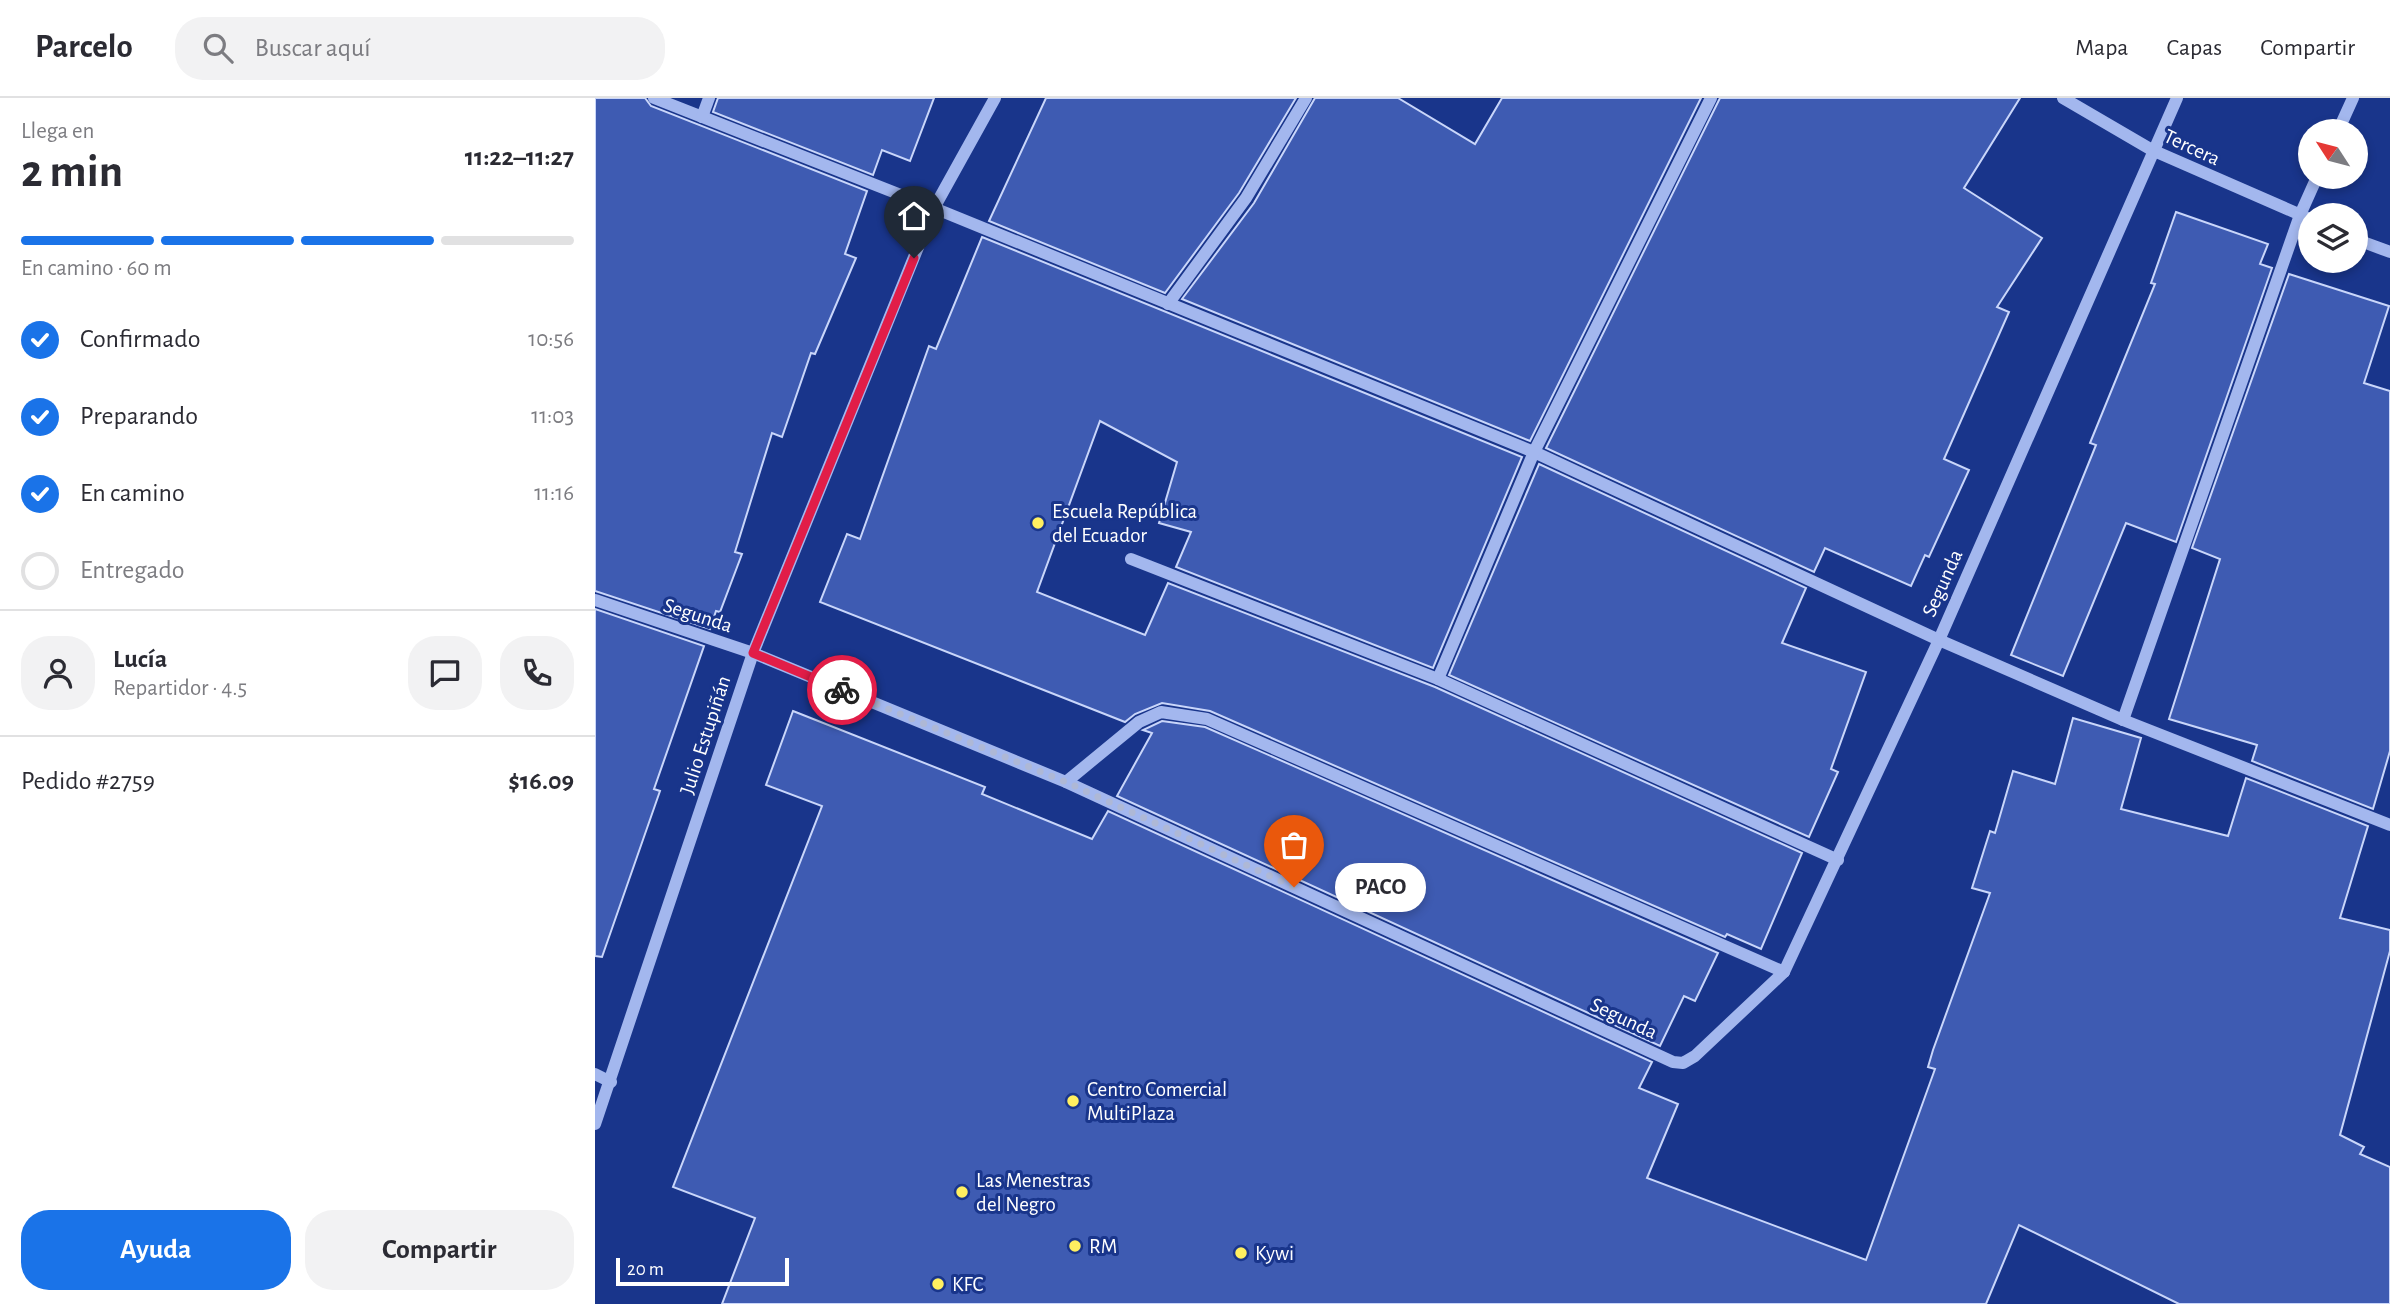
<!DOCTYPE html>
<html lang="es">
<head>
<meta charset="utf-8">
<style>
	body { margin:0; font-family:"Alegreya Sans",sans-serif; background:#f2f2f3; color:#2b2b33; height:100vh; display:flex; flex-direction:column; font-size:26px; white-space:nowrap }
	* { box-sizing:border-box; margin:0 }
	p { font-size:23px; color:#7c7c81 }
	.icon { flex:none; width:38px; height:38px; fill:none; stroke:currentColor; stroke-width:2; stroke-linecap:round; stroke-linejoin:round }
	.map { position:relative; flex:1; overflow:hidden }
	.drawer { display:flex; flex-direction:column; background:#fff; width:595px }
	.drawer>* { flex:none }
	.needle { width:46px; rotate:306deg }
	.buttons { position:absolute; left:1703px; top:21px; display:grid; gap:14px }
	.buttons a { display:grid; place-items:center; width:70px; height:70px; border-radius:50%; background:#fff; box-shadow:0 4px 10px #0003; font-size:35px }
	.scale { position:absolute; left:21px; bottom:18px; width:173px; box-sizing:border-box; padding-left:7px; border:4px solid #fff; border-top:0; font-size:19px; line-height:24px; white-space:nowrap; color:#fff; -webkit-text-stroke:5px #19358b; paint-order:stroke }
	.pin { position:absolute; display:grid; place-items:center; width:60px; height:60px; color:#fff; margin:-72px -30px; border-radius:50% 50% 50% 0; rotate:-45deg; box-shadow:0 0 7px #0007 }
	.pin .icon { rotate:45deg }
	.courier { position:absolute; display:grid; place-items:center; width:70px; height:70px; margin:-35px; border:5px solid #e11d48; border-radius:50%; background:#fff; color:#222; box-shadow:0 2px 9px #0007 }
	.bubble { position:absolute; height:49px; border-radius:24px; background:#fff; box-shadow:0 4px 10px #0003; font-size:23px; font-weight:600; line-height:49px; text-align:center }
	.headline em { font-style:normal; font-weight:600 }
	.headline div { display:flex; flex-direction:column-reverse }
	.headline { display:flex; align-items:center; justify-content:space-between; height:119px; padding:0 21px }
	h1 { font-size:46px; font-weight:600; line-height:52px }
	.bar { display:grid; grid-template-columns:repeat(4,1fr); gap:10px 7px; align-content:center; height:84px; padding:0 21px }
	.bar i { height:9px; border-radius:5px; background:#e1e1e2 }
	.bar .current { background:#1a73e8 }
	.bar p { grid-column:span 4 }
	.line { display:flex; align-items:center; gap:18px; padding:0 21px; border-top:2px solid #e1e1e2 }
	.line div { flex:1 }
	.round { display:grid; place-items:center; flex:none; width:74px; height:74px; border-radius:28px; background:#f2f2f3 }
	ol { padding:0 21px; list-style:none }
	li { display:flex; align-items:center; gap:21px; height:77px }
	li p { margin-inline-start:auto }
	li .icon { padding:7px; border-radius:50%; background:#1a73e8; color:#fff; stroke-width:4 }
	li:last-child { color:#7c7c81 }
	li i { width:38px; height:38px; border:4px solid #e1e1e2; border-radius:50% }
	.action { display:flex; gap:14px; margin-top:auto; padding:14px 21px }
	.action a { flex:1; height:80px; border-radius:28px; background:#1a73e8; color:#fff; font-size:28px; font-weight:600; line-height:80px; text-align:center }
	.action a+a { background:#f2f2f3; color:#2b2b33 }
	header { display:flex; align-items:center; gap:42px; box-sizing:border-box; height:98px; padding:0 35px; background:#fff; border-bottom:2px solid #e1e1e2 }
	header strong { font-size:33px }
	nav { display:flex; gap:38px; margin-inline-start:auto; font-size:24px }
	.search { width:490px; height:63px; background:#f2f2f3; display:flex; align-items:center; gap:18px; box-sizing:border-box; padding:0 24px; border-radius:28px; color:#7c7c81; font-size:26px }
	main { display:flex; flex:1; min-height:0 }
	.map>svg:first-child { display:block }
	.building { fill:#3e5bb2; stroke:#c9d6fa; stroke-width:2 }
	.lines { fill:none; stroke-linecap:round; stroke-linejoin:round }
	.minor { stroke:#a3b7ee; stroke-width:12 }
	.done { stroke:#aeb8d6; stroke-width:7; stroke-dasharray:0 12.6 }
	.route { stroke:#e11d48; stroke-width:9 }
	.poi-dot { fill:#ffef60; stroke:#19358b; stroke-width:2.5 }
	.labels { text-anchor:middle; stroke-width:6; stroke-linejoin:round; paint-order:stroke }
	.street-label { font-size:21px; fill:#fff; stroke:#19358b }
	.poi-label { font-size:21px; fill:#fff; stroke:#19358b; text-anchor:start }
</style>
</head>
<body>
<header>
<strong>Parcelo</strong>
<div class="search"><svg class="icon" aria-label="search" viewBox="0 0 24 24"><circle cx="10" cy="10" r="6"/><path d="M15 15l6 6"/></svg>Buscar aquí</div>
<nav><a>Mapa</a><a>Capas</a><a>Compartir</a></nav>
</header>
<main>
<section class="drawer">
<div class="headline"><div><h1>2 min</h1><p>Llega en</p></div><em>11:22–11:27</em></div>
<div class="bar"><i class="current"></i><i class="current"></i><i class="current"></i><i></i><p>En camino · 60 m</p></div>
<ol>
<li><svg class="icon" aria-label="check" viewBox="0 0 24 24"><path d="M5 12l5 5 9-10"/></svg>Confirmado<p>10:56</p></li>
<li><svg class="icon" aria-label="check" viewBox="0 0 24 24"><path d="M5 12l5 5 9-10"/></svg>Preparando<p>11:03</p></li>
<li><svg class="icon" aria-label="check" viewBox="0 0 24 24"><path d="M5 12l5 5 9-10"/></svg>En camino<p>11:16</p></li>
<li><i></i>Entregado</li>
</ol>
<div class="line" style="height:126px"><a class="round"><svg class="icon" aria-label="person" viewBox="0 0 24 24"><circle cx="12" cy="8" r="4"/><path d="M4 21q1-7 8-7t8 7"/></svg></a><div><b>Lucía</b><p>Repartidor · 4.5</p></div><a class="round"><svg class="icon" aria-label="chat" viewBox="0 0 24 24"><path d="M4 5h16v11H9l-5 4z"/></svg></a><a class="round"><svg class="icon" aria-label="phone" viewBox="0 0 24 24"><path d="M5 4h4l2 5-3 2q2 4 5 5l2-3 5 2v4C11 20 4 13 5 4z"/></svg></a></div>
<div class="line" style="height:91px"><div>Pedido #2759</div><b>$16.09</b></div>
<div class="action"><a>Ayuda</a><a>Compartir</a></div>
</section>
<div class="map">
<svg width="1795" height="1206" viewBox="0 0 1795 1206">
	<rect width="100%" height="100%" fill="#19358b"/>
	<g class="building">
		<path d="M0,0H50L56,8L272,93L250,156L261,160L220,256L216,255L187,339L177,335L140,454L147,456L125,514L121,513L115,531L0,493Z"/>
		<path d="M123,0H339L315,63L287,52L278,77L118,14Z"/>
		<path d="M451,0H701L644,95L570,195L394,123Z"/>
		<path d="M720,0H803L880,46L907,0H1106L935,343L587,201L659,105Z"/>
		<path d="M1125,0H1425L1369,90L1447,140L1402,209L1414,214L1349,361L1374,372L1334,459L1330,457L1316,488L1230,450L1219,474L951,350Z"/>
		<path d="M1581,114L1673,146L1665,166L1677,170L1581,444L1531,425L1468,578L1416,557L1501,347L1495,345L1560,186L1556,185Z"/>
		<path d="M387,139L927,359L838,570L581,469L596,434L564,425L582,364L505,323L442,494L550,537L573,485L840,589L1207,755L1166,851L1132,836L1130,839L615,613L567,605L540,616L530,624L225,504L252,436L265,441L334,248L341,251Z"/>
		<path d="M1694,176L1794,208L1769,285L1795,293V653L1778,711L1657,663L1662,647L1574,621L1625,461L1597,450Z"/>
		<path d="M944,366L1211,490L1187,545L1271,574L1236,671L1243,674L1214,739L854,577Z"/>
		<path d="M0,511L109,548L59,691L65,693L7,859L0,858Z"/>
		<path d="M198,613L390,689L387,696L497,741L513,713L1057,964L1044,990L1083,1006L1052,1080L1271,1162L1340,971L1333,969L1338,952L1395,795L1377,790L1395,733L1400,735L1418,673L1460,686L1478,620L1546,640L1526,711L1633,738L1651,680L1773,728L1745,820L1795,832V853L1745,1037L1769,1049L1765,1056L1795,1069V1206H1584L1424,1127L1391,1206H127L160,1120L78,1089L227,708L171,687Z"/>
		<path d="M567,623L610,629L1123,855L1100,903L1089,898L1065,948L522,698L557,635L548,632Z"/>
	</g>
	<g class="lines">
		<g class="minor">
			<path d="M59,0L339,110L939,354L1344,542L1528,622L1795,727"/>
			<path d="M1468,0L1557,52L1715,121"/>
			<path d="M107,19L114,0"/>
			<path d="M1743,33L1758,0"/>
			<path d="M1760,141L1795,154"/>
			<path d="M573,206L651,100L711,0"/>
			<path d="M536,461L843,581L1243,762"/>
			<path d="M0,502L158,555L471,684L1078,964L1088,965L1100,958L1189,874L1344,542L1582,0"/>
			<path d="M843,581L939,354L1116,0"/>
			<path d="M1528,622L1705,117L1722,79"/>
			<path d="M471,684L544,624L566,614L612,621L1189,874"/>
			<path d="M0,976L16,984"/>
			<path d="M0,1026L158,555L339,110L400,0"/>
		</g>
	</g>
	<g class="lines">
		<path class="done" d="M247,592L471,684L699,789"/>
		<path class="route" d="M247,592L158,555L319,160"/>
	</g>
	<g class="poi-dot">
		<circle cx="443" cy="425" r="7"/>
		<circle cx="478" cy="1003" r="7"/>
		<circle cx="367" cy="1094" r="7"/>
		<circle cx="480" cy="1148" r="7"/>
		<circle cx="646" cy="1155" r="7"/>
		<circle cx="343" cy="1186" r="7"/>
	</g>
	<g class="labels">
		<g class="street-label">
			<text transform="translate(1597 49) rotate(25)" y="7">Tercera</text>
			<text transform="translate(1347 485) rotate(-66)" y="7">Segunda</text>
			<text transform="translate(103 517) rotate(18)" y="7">Segunda</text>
			<text transform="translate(110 637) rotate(-72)" y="7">Julio Estupiñán</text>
			<text transform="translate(1029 920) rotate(25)" y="7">Segunda</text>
		</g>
		<g class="poi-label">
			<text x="457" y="420">Escuela República<tspan x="457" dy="24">del Ecuador</tspan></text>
			<text x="492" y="998">Centro Comercial<tspan x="492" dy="24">MultiPlaza</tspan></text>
			<text x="381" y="1089">Las Menestras<tspan x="381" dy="24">del Negro</tspan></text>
			<text x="494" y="1155">RM</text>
			<text x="660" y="1162">Kywi</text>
			<text x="357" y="1193">KFC</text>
		</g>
	</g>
</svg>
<div class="buttons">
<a><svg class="needle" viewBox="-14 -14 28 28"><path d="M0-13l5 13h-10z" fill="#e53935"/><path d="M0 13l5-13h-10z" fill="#7c7c81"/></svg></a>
<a><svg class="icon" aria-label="layers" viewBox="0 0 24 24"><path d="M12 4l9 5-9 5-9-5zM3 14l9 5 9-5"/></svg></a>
</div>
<div class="scale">20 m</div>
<div class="pin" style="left:699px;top:789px;background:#ea580c"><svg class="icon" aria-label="bag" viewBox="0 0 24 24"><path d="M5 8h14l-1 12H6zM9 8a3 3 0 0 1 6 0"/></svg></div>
<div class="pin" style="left:319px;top:160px;background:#1f2937"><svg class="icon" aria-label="home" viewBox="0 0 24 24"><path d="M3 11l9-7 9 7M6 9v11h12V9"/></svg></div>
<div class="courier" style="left:247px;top:592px"><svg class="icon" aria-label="bike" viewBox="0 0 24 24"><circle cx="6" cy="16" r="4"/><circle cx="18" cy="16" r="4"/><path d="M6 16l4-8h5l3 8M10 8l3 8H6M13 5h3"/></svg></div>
<div class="bubble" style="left:740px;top:765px;width:91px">PACO</div>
</div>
</main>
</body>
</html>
